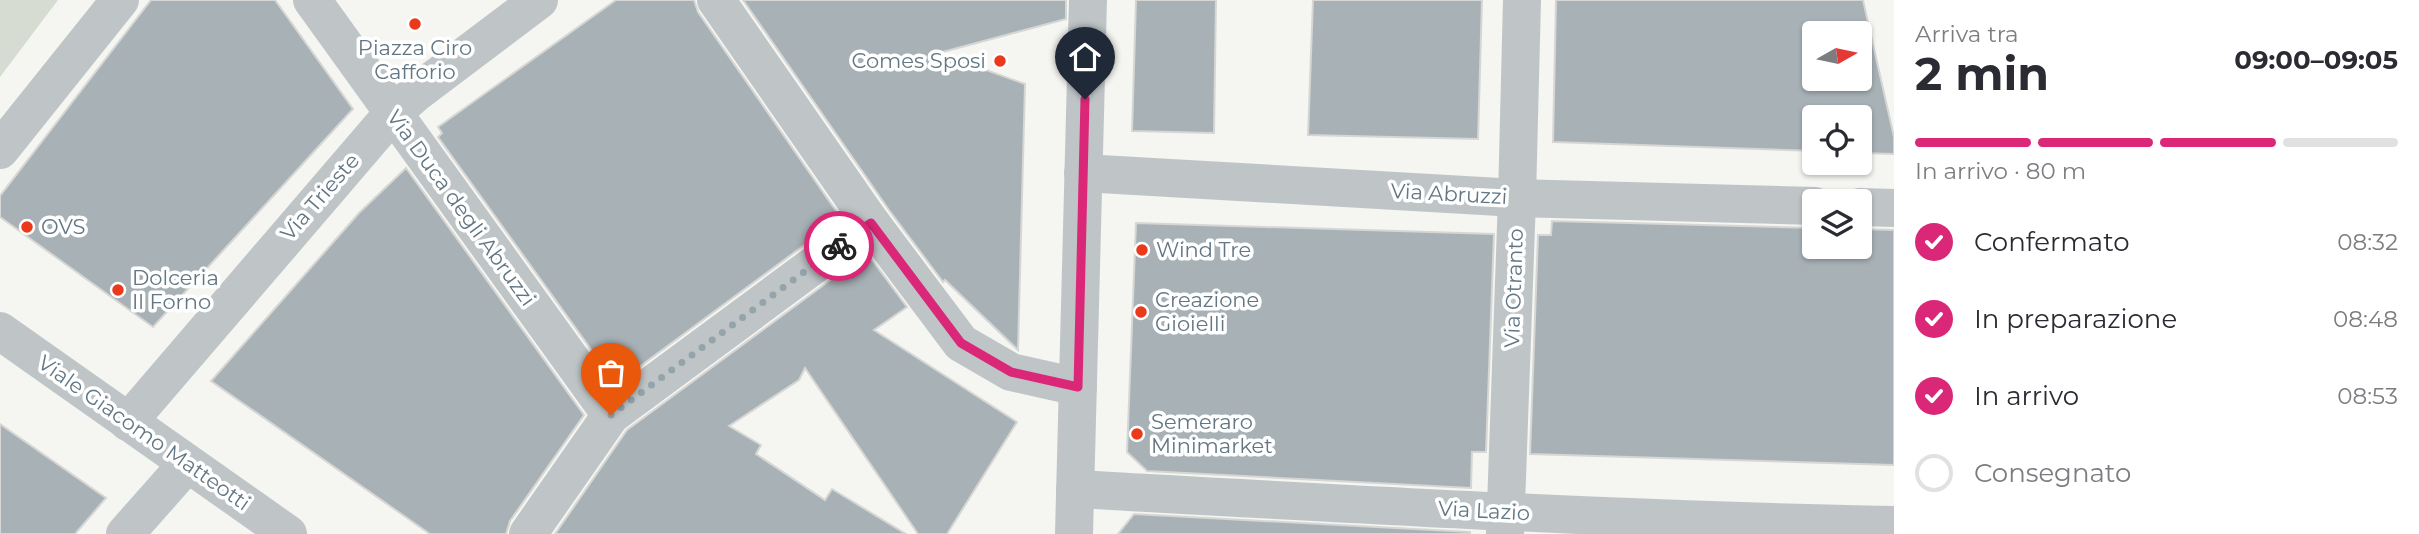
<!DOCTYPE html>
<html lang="it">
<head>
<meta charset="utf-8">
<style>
	body { margin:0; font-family:Montserrat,sans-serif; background:#f7f7f7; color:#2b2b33; height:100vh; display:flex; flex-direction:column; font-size:26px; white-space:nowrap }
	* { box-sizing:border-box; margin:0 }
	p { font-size:23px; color:#7c7c81 }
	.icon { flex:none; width:38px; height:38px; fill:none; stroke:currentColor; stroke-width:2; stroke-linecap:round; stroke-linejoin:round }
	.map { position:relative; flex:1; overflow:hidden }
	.details { display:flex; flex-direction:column; background:#fff; width:525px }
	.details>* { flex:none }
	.needle { width:46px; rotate:81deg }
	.buttons { position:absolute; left:1802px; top:21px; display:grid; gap:14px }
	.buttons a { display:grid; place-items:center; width:70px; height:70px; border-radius:7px; background:#fff; box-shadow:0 2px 5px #0004; font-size:35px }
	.pin { position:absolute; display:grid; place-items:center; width:60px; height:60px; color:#fff; margin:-72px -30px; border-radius:50% 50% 50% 0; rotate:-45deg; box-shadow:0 0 7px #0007 }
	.pin .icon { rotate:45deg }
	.courier { position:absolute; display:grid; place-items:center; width:70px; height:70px; margin:-35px; border:5px solid #db2777; border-radius:50%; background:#fff; color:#222; box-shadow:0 2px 9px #0007 }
	.overview em { font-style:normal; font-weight:700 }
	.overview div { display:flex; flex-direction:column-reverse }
	.overview { display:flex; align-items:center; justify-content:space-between; height:119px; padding:0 21px }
	h1 { font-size:46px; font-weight:700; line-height:52px }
	.bar { display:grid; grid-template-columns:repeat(4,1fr); gap:10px 7px; align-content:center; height:84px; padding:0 21px }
	.bar i { height:9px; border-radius:5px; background:#e1e1e2 }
	.bar .active { background:#db2777 }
	.bar p { grid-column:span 4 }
	ol { padding:0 21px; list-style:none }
	li { display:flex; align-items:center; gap:21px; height:77px }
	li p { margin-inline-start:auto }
	li .icon { padding:7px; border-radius:50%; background:#db2777; color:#fff; stroke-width:4 }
	li:last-child { color:#7c7c81 }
	li i { width:38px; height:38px; border:4px solid #e1e1e2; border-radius:50% }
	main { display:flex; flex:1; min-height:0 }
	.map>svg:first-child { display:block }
	.green { fill:#d6dcd2 }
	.building { fill:#a8b2b6; stroke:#d6d6d4; stroke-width:2; fill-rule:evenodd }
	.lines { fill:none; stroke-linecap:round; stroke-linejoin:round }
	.minor { stroke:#bfc5c7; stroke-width:38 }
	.tertiary { stroke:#bfc5c7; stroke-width:38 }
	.done { stroke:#95a3aa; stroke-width:7; stroke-dasharray:0 12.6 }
	.route { stroke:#db2777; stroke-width:9 }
	.poi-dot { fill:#eb391b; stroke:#fff; stroke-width:2.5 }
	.labels { text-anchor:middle; stroke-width:7; stroke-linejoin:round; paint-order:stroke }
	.poi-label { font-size:21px; fill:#627783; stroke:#fff; text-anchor:start }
	.street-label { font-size:21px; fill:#627783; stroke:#fff }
</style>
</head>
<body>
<main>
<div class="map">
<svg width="1894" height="534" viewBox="0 0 1894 534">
	<rect width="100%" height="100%" fill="#f5f5f1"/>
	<path class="green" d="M0,0H58L0,77Z"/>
	<g class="building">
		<path d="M151,0H275L353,109L153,327L0,217V196Z"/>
		<path d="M616,0H694L698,12L841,218L616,384L438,137L442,133L438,127Z"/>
		<path d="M743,0H1066V19L939,53L1025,84L1018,350L945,280L943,282L889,210Z"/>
		<path d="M1136,0H1216L1214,133L1132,131Z"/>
		<path d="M1313,0H1482L1478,139L1308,135Z"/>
		<path d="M1556,0H1863L1894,137V154L1860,153V117H1815V151L1553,142ZM1815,33H1860V79H1815Z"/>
		<path d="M406,168L584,415L510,521L506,534H430L211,381L359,213Z"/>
		<path d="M1552,221L1815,228V247H1860V229L1894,230V465L1530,454L1538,235H1551Z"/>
		<path d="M1136,223L1494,234L1486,452H1472L1471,488L1147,471L1127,452Z"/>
		<path d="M867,253L907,307L874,330L1017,422L947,534H918L805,368L799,380L729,426L761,445L756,454L825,500L832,489L906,534H555L627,430Z"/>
		<path d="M0,424L106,498L75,534H0Z"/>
		<path d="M1134,514L1470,532V534H1118Z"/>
	</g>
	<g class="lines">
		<g class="minor">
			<path d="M312,0L611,415"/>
			<path d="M716,0L871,223L961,343L1011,372L1078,387"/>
			<path d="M0,150L120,0"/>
			<path d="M1083,173L1517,198L1815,206"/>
			<path d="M1860,207L1894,208"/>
			<path d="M128,422L393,113L417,92L539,0"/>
			<path d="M1075,489C1348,504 1621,520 1894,525"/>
			<path d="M125,534L187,464"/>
			<path d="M528,534L611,415L871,223"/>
			<path d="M1505,534L1517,198L1522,0"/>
		</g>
		<g class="tertiary">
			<path d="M0,331L288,534"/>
			<path d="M1074,534L1088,0"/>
		</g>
	</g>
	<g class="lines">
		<path class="done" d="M611,415L839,246"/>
		<path class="route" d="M839,246L871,223L961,343L1011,372L1078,387L1085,99"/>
	</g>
	<g class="poi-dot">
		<circle cx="415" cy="24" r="7"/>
		<circle cx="1000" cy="61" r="7"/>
		<circle cx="27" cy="227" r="7"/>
		<circle cx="1142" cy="250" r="7"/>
		<circle cx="118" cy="290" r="7"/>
		<circle cx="1141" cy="312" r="7"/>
		<circle cx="1137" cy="434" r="7"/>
	</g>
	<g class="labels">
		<g class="poi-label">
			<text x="415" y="55" text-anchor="middle">Piazza Ciro<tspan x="415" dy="24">Cafforio</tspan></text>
			<text x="986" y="68" text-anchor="end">Comes Sposi</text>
			<text x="41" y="234">OVS</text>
			<text x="1156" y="257">Wind Tre</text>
			<text x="132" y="285">Dolceria<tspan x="132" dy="24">Il Forno</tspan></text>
			<text x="1155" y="307">Creazione<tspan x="1155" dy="24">Gioielli</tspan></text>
			<text x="1151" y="429">Semeraro<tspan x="1151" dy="24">Minimarket</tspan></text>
		</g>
		<g class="street-label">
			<text transform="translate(1449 194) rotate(3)" y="7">Via Abruzzi</text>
			<text transform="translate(320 197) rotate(-49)" y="7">Via Trieste</text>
			<text transform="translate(461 208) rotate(54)" y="7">Via Duca degli Abruzzi</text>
			<text transform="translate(1514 288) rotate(-88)" y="7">Via Otranto</text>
			<text transform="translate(144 433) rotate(35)" y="7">Viale Giacomo Matteotti</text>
			<text transform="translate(1484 511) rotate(3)" y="7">Via Lazio</text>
		</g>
	</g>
</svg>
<div class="buttons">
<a><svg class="needle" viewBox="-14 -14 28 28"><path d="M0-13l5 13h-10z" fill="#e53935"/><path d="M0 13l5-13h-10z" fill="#7c7c81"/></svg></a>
<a><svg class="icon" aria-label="locate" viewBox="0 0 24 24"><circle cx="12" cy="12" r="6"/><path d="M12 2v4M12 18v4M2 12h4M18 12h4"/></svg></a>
<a><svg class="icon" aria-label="layers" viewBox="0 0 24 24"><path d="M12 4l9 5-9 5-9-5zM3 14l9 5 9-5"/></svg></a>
</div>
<div class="pin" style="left:611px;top:415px;background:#ea580c"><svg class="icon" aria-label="bag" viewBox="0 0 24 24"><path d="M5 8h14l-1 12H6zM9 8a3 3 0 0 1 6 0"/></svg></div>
<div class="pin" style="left:1085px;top:99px;background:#1f2937"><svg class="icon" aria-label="home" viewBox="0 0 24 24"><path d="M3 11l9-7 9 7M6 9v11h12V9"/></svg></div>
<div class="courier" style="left:839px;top:246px"><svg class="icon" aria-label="bike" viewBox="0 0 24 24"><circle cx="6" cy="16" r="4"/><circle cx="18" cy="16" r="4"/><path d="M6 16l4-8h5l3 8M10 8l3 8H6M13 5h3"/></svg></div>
</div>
<section class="details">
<div class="overview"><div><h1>2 min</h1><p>Arriva tra</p></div><em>09:00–09:05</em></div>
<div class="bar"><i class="active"></i><i class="active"></i><i class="active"></i><i></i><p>In arrivo · 80 m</p></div>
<ol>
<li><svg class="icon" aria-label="check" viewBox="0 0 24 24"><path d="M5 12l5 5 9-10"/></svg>Confermato<p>08:32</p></li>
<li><svg class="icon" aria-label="check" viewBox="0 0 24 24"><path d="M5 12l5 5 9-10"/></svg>In preparazione<p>08:48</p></li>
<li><svg class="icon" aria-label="check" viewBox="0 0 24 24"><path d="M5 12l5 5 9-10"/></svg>In arrivo<p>08:53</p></li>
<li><i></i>Consegnato</li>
</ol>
</section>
</main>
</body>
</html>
